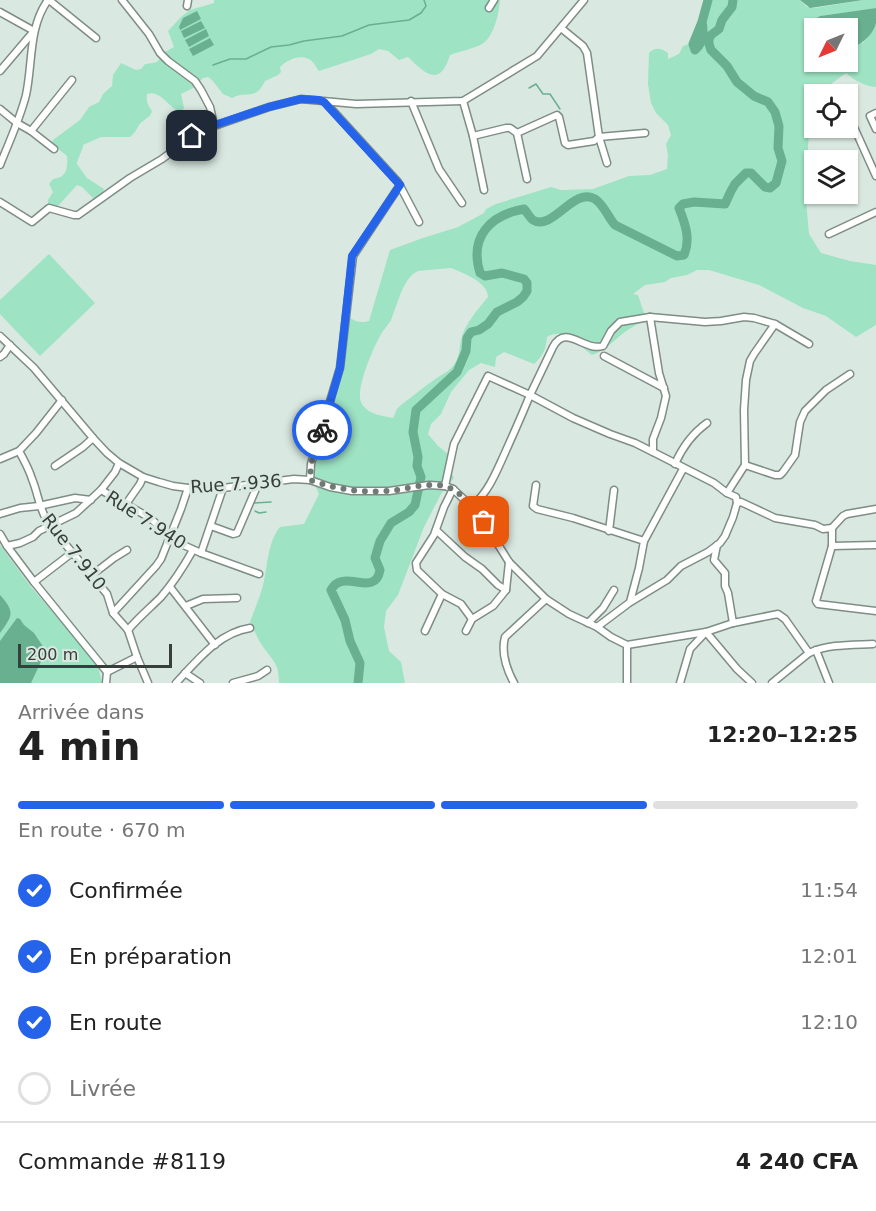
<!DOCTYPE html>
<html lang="fr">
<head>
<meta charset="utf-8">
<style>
	body { margin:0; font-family:"DejaVu Sans",sans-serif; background:#f2f2f2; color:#222; height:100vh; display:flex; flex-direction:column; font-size:22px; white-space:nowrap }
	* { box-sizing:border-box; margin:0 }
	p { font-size:20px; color:#767676 }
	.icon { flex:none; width:33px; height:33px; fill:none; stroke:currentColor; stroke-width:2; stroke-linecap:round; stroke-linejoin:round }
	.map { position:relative; height:683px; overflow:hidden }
	.drawer { display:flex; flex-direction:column; background:#fff; flex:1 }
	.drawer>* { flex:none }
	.needle { width:39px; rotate:227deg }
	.buttons { position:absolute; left:804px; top:18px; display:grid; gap:12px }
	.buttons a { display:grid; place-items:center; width:54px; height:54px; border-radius:0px; background:#fff; box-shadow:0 2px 4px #0004; font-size:30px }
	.scale { position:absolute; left:18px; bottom:15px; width:154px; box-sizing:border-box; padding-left:6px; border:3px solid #373e3b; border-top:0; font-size:16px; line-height:21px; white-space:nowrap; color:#373e3b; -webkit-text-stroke:4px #d9e9e1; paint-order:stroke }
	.pin { position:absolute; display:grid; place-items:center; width:51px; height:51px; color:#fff; margin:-26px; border-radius:12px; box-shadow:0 3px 9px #0006 }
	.courier { position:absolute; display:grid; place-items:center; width:60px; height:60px; margin:-30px; border:4px solid #2563eb; border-radius:50%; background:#fff; color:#222; box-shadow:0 2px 8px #0007 }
	.overview em { font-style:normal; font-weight:700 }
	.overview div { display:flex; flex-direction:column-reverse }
	.overview { display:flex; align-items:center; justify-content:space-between; height:102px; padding:0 18px }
	h1 { font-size:39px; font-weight:700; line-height:45px }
	.bar { display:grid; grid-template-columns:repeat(4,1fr); gap:9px 6px; align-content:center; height:72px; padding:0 18px }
	.bar i { height:8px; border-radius:4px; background:#e0e0e0 }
	.bar .active { background:#2563eb }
	.bar p { grid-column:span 4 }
	.line { display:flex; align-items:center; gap:15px; padding:0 18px; border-top:2px solid #e0e0e0 }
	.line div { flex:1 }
	ol { padding:0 18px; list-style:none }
	li { display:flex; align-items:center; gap:18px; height:66px }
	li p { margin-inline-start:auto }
	li .icon { padding:6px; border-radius:50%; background:#2563eb; color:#fff; stroke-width:4 }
	li:last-child { color:#767676 }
	li i { width:33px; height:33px; border:3px solid #e0e0e0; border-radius:50% }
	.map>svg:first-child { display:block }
	.green { fill:#9ee3c3; fill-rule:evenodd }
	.water { fill:#69b091 }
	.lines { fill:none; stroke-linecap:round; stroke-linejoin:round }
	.stream { stroke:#69b091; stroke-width:1.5 }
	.river { stroke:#69b091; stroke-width:9 }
	.minor-casing { stroke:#7e8d85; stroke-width:9 }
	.minor { stroke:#fff; stroke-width:6 }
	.done { stroke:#707a75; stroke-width:6; stroke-dasharray:0 10.8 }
	.route { stroke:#2563eb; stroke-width:8 }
	.labels { text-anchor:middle; stroke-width:6; stroke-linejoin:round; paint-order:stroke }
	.street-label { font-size:18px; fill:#373e3b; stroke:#d9e9e1 }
</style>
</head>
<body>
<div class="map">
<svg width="876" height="683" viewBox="0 0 876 683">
	<rect width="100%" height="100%" fill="#d9e9e1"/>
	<g class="green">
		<path d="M214,0H500C499,13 494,37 482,44C473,49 461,51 450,55C440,88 425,74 408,57L399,60L388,51L379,49L371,54L319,71C316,67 313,61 309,59C299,54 287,60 280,67L281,72L278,75L265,81C255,102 247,90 232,98L223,94L212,80L208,77L203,78L193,88L181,94L184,108L181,112C169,109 161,89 147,94C146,102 148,105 152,111C150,119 143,119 139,125C136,130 135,133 130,137H101L83,145V147L77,162V164L87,178L104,189L103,193L94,199L82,187L77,185L57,207L48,205V200L53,192L49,184L53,179C67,178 68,167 67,156L52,144L53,140L80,120L89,107L99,102L103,94L112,86L113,75L121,63L136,70L141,69L145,64C162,62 155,63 165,52C168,50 171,49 174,47L168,31L181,17L190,10L214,3Z"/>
		<path d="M706,0H800L807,7L815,8L863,0H876V8L820,16L815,19L817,28H814V62H848V50L864,42L876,24V87C865,86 853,80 846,73L824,89L821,94H814V105L811,111L808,146V177L806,200L809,234L821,253L850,261L876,265V325L856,337L826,316L803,308L759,285L709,270H697L687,275L671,278L665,282L645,285L633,294L638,295L644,313L642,322C636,325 630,328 625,332C614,340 605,351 592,355C579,345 564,326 547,337C546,349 543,356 534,364L504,352L496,357L495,367L481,363L469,370L451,392L441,414L431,424L428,434L438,446L449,455L453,464L451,472L454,478L441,494L424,527L398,595L386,611L384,627L389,651L401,662L405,683H279C279,664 274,662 264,648C258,641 255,631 250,622C255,608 261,595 264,581C268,562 268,542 280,527L304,524L319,494L307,467L338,373L344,314C353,320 358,324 369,321L390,250L423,238L458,227L473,219L484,213L486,209L496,204L551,187L561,190L593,189L629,176L650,175L667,169L668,155L666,144L671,135L668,125L656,113L651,103L648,84L649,53C655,47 661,48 668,53V59L679,54L683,46L689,44L696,30ZM451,268C463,273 488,282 488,297C478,309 464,325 461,340C459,349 460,355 455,363C450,372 442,374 434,380C422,388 412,397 401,405L397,409L393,418C382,416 366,414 361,402C355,389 375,343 383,331C386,327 389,324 391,320C397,306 403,277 418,271Z"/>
		<path d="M49,254L95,303L40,356L0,314V300Z"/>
		<path d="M0,545L31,587L90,655L98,666L102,683H0Z"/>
	</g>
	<g class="water">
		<path d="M800,0H863L810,8Z"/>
		<path d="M876,8C876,12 876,19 876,23C873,36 859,46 848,50V28H817L815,19L820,16Z"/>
		<path d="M197,11L201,19L180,30L179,27L183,18Z"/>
		<path d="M201,21L205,28L184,38L181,31Z"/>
		<path d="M206,29L209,36L189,47L185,40Z"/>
		<path d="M210,38L214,45L193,56L189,49Z"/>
		<path d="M0,595C15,612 13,615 0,633Z"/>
		<path d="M17,618L20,619L24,625L34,633L46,651L31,683H0V641Z"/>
	</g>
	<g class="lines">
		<g class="stream">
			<path d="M213,65L230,59H246L271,47L289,45L304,41L342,36L369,25L409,20L421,13L426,6L424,0"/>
			<path d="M529,88L536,84L543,94H550L560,109"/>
			<path d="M254,503L271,502"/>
			<path d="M255,511L259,513L266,512"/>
		</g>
		<g class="river">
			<path d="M702,22C704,32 704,43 695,50L693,44L702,22L708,0"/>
			<path d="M358,683L360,663L350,641L345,620L331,590C343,567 375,599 380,570L375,558L380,541L391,523L409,512L415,505L421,477L417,466L418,457L413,432L416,410L457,372L466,351L467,338L471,332L479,330L488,324L497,312L517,302L523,297L527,291V283L524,279L502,273L485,276L480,273C469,237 490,215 524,209C527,212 530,218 533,220C552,232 574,186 595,199C604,205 608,217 615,225L677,256L684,255C691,239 685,223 679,208L683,204L694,202L725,204L731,191L735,184L746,173H751L765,187L770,188L776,183L782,161L778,148L779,126L775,112L768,102L754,96L737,82L727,66L711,50L709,44V39L711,35L719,29L722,20L732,7L733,0"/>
		</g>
		<g class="minor-casing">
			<g id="minor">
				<path d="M49,0L96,38"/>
				<path d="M122,0L149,34L160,53L168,61L195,81L201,90L210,107L214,125"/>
				<path d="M187,6L188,0"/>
				<path d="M489,8L494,0"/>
				<path d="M0,12L34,31L0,71"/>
				<path d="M561,28L583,46L587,53L599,137L607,163"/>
				<path d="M411,101L439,169L462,203"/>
				<path d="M463,101L473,136L484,190"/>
				<path d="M325,102L398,182L419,222"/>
				<path d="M0,109L17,123L31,131L54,149"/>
				<path d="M876,113L870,116L876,129"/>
				<path d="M848,114L876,176"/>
				<path d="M31,131L72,80"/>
				<path d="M517,133L557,115L559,117L565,143L568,145L594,141L599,137L645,133"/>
				<path d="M473,136L506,128H510L517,133L527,179"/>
				<path d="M0,165C9,142 20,119 26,95C33,63 28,28 48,0"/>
				<path d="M0,202L32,222L49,208L74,215H78L130,178L162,159L200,131L269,107L301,99L356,104L463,101L537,56L584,0"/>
				<path d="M829,234L876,212"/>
				<path d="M650,317L659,373L666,396L661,418L653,439V452"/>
				<path d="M0,336L34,368L93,438L107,453L119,463L143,477L159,482L173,486L188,488H223L294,479L310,480L330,487L352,491H389L429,485L445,486L453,489L472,507L484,522L509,562L546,599L569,614L597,627L611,637L627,645V683"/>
				<path d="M604,356L664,388"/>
				<path d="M0,357L4,354L10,345"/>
				<path d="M19,451C24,460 29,469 32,479C39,496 39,510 50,526L107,594L113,613L128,630L137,657L148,683"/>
				<path d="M0,459L19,451L36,433L62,400"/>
				<path d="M675,464C682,448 693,433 707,423"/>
				<path d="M745,465L775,475H780L783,472L795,455L800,422L805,411L826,390L850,374"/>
				<path d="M55,466L83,447L93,438"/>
				<path d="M310,480L311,464L340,368L353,256L400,185"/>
				<path d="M536,485L533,506L537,509L573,518L644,541L639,568L630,602"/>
				<path d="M445,486L454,444L488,376L530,395L553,347C566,323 584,352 603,346L611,331L620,322L650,317L705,322L721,321L744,317L754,318L775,324L809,344"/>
				<path d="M453,489L444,507L434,535L416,563L417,570L442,594L461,604L472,619"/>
				<path d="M101,490L150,518L161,528L170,539L201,553L259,574"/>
				<path d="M727,493L745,465L744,410L746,380L750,361L754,354L775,324"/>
				<path d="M737,503L741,502L775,518L815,525L823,529L832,528V546L816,601L818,604L876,611"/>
				<path d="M126,504L140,484L143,477"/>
				<path d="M472,507C489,490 494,477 504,455C513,435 522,415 530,395L573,418L610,434L635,443L653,452L714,483L727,493L736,497L737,503L733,517L725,536L720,543L708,552L681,566L667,580L629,603L597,627"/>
				<path d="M0,514L20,508L39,506L75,498L91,500"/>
				<path d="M211,526L233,534L237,533L258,484"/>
				<path d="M832,528L843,516L847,514L876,509"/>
				<path d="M436,530L465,557L482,569L498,585L506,590"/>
				<path d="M609,531L614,490"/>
				<path d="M0,534L7,546L20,543L33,537L39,531L76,513L101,490L115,472L119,463"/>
				<path d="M644,541L683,469"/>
				<path d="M717,545L714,560L725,573V586L728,593L733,623"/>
				<path d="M7,546L34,582L107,672L106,683"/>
				<path d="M832,546L876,545"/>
				<path d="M201,553L223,488"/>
				<path d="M92,575L114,558L127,550"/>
				<path d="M34,582L73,552"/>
				<path d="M170,587L215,645"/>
				<path d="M186,606L203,599L237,598"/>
				<path d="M113,613L156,566L161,559L181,509L188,488"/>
				<path d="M588,623L603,608L614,590"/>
				<path d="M128,630C138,618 150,608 161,597C174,582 184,566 193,550"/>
				<path d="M425,631L442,594"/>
				<path d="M466,631L472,619L493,606L506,590L509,562"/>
				<path d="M627,645L706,632L733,623L778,614L785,619L809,653"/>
				<path d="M816,650L829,683"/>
				<path d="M107,672L137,657"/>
				<path d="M185,673L200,683"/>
				<path d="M176,683C197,661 218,633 250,628"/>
				<path d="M233,683L258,676L267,670"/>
				<path d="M514,683C507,670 501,652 505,637L546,599"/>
				<path d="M680,683L690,649L706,632L737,669L752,683"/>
				<path d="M772,683L809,653C829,644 851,645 873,644"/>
			</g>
		</g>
		<use href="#minor" class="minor"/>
	</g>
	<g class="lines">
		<path class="done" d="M322,430L311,464L310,480C335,489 361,493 388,491C406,490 434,479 452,489C464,495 475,511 484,522"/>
		<path class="route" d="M192,136L203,129L269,107L301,99L319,100L324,102L400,185L352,256L340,368L322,430"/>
	</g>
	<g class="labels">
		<g class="street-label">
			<text transform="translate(236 484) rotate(-4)" y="6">Rue 7.936</text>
			<text transform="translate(146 520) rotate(33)" y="6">Rue 7.940</text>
			<text transform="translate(74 552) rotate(52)" y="6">Rue 7.910</text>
		</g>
	</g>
</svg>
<div class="buttons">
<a><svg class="needle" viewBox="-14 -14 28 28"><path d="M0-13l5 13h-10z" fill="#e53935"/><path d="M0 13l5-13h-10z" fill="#767676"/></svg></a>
<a><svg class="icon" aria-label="locate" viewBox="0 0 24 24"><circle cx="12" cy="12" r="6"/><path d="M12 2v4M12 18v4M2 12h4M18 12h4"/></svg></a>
<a><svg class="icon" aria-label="layers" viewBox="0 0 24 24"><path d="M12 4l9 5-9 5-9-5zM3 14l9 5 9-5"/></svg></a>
</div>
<div class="scale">200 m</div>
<div class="pin" style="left:484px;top:522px;background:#ea580c"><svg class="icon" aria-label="bag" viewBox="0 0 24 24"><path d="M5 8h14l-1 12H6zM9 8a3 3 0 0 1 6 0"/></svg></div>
<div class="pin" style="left:192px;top:136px;background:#1f2937"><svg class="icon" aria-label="home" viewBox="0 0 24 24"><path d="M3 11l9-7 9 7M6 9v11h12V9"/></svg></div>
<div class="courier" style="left:322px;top:430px"><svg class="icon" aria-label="bike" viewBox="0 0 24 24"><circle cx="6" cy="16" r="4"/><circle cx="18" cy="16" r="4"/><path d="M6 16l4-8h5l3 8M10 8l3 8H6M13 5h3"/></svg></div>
</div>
<section class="drawer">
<div class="overview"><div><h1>4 min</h1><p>Arrivée dans</p></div><em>12:20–12:25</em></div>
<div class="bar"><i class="active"></i><i class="active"></i><i class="active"></i><i></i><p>En route · 670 m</p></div>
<ol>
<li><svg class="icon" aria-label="check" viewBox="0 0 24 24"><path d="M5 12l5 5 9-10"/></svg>Confirmée<p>11:54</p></li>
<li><svg class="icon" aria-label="check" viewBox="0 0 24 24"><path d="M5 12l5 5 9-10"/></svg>En préparation<p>12:01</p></li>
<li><svg class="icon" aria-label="check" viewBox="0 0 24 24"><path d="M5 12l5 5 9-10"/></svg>En route<p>12:10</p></li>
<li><i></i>Livrée</li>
</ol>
<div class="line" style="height:78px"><div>Commande #8119</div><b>4 240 CFA</b></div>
</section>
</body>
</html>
